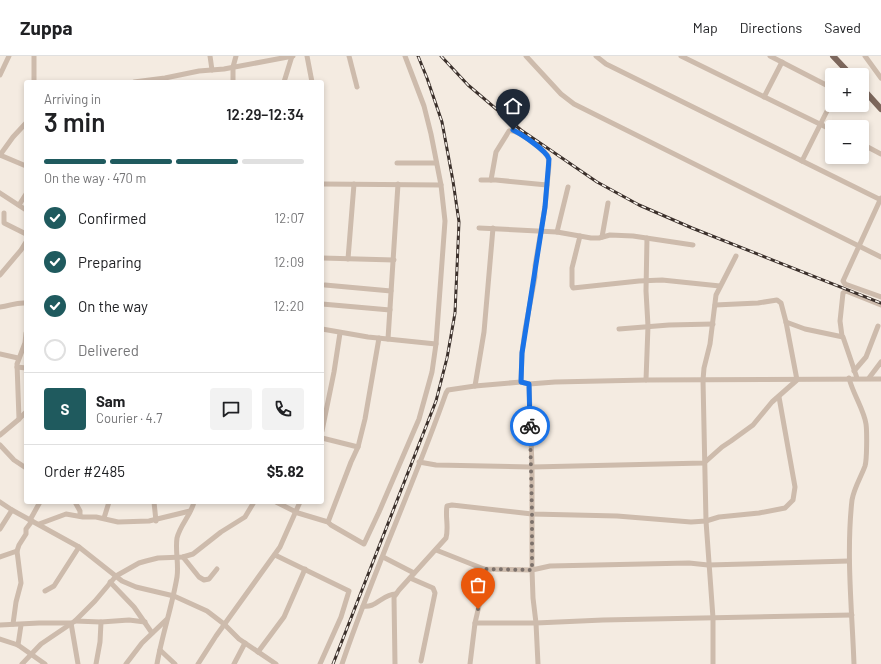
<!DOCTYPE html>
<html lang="en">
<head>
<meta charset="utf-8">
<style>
	body { margin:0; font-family:Barlow,sans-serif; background:#f2f2f2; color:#202124; height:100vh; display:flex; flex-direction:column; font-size:15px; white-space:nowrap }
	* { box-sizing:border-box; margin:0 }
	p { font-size:13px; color:#757577 }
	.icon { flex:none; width:22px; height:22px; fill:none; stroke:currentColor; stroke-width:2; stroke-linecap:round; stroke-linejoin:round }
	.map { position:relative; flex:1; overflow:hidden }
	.details { position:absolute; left:24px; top:24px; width:300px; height:424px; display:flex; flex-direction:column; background:#fff; border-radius:4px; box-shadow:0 2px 6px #0003 }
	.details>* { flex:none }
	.tools { position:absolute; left:825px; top:12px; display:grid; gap:8px }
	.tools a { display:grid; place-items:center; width:44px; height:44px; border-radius:4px; background:#fff; box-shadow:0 2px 6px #0003; font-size:20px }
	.pin { position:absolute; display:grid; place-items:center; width:34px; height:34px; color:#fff; margin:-41px -17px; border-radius:50% 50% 50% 0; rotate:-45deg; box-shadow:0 0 4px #0007 }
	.pin .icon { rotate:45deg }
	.courier { position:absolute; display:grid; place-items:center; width:40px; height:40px; margin:-20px; border:3px solid #1a73e8; border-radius:50%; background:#fff; color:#222; box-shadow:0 1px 5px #0007 }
	.summary em { font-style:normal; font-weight:600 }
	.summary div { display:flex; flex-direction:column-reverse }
	.summary { display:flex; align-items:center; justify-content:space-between; height:68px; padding:0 20px }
	h1 { font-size:26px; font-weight:600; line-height:30px }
	.bar { display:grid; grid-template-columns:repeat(4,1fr); gap:6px 4px; align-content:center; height:48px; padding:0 20px }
	.bar i { height:5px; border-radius:3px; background:#e0e0e0 }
	.bar .active { background:#1f5a5e }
	.bar p { grid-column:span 4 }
	.line { display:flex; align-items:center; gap:10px; padding:0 20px; border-top:1px solid #e0e0e0 }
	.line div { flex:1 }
	.round { display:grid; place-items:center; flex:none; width:42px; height:42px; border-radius:4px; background:#f2f2f2 }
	ol { padding:0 20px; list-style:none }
	li { display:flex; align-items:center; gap:12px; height:44px }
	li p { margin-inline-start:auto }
	li .icon { padding:4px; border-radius:50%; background:#1f5a5e; color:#fff; stroke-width:4 }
	li:last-child { color:#757577 }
	li i { width:22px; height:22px; border:2px solid #e0e0e0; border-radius:50% }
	header { display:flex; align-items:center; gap:24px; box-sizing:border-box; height:56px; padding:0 20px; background:#fff; border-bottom:1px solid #e0e0e0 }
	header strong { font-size:19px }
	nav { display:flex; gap:22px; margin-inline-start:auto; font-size:14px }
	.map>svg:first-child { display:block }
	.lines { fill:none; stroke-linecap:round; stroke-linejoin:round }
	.minor { stroke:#cdbbac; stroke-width:5 }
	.major { stroke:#7d675c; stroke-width:6 }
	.rail-casing { stroke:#3b302b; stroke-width:3 }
	.rail { stroke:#fbf5ee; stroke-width:1.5; stroke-dasharray:4.5; stroke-linecap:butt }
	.done { stroke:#7c716b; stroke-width:4; stroke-dasharray:0 7.2 }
	.route { stroke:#1a73e8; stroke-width:5 }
</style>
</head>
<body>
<header>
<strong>Zuppa</strong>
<nav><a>Map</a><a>Directions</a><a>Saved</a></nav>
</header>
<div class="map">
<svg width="881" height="608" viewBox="0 0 881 608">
	<rect width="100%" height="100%" fill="#f4ebe1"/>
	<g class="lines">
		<g class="minor">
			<path d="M210,0L212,14"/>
			<path d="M307,0L312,26"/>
			<path d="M349,0L357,31"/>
			<path d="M526,0L561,38L574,48L881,201"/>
			<path d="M596,0L606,8L881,144"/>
			<path d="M681,0L832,74"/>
			<path d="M770,0L832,32"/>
			<path d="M865,0L881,22"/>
			<path d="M0,19L9,0"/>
			<path d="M34,26V0"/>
			<path d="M134,26L165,22L199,15L224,13L293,0"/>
			<path d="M233,26V11L236,0"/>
			<path d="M284,26L292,0"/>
			<path d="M764,41L782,6"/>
			<path d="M862,88L881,98"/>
			<path d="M0,99L13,81L26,67"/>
			<path d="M0,99L26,110"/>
			<path d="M802,105L832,45"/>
			<path d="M397,107H436"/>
			<path d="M481,124H496L547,129"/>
			<path d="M491,124L496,96L509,75C518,73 542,93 548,100L549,109L545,151L535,210V221L525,274L522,297L521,326"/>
			<path d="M322,128L441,129"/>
			<path d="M0,137L26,154"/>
			<path d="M881,142L843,225L845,228L881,241"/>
			<path d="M19,149L26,138"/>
			<path d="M4,157V167L26,178"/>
			<path d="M479,172L557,176L591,182H599L610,179L633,180L693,189"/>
			<path d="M557,176L568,131"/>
			<path d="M580,180L572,212V230L573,232L639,225L662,224L720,230"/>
			<path d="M602,181L608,147"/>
			<path d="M322,202L394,204"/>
			<path d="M348,203L354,128"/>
			<path d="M0,219L21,194L26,186"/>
			<path d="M325,229L391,235"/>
			<path d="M322,248L390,254"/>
			<path d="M0,251C10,250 16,246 26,247"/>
			<path d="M786,266L805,273L843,281L857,322"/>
			<path d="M322,273L368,281L436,288"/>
			<path d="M619,273L669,269L713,268"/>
			<path d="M842,280L840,265L843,237L846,235L881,249"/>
			<path d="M388,283L398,128"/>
			<path d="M0,298L18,302"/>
			<path d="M17,311L26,312"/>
			<path d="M854,315L866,301L878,270"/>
			<path d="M849,322C853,338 864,354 866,368C867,375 867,404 865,410C861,421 854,432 852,444C846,498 852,554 854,608"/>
			<path d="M869,322L881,306"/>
			<path d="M646,324L648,270L646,235L647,182"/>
			<path d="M529,328L532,411V514L533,542L536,567L538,608"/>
			<path d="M475,330L484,276L493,172"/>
			<path d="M19,363L17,308L25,287L26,277"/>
			<path d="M322,375L334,316L340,277"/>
			<path d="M0,379L18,364L26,356"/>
			<path d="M322,382L358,391"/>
			<path d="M0,389L14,404L26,412"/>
			<path d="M419,406L436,409L532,411L704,407L722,391L731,385L753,369L772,346L797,324L786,266L781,247L777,244L758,247L715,249"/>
			<path d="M0,446L12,454L79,491L122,525L136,531L174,540L207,555L224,568L239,583L276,608"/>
			<path d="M75,446L80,455V460"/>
			<path d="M154,446L156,465"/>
			<path d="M276,446L298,457L328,466L331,469L364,488L379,456L419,363L432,316L436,288L445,165L441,129L431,78L424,50L405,0"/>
			<path d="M104,462L109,446"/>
			<path d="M30,464L40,446"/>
			<path d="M328,466L351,406L358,391L365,363L379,282"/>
			<path d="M39,468L66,458L83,461H96L118,466L149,465L190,455"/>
			<path d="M0,473L12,454"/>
			<path d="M436,494L484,513L532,514L550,510L689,507L708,509L849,505"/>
			<path d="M17,495L19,489L26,478V473L32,465"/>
			<path d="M275,499L349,535L341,561L320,608"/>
			<path d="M0,501L17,495L21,527L16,546L13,568"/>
			<path d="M183,501L199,521L204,524L209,523L217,513"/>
			<path d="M383,501L414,517"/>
			<path d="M410,522L433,532L435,537L421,605"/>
			<path d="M110,526L134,551L152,577"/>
			<path d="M45,535L54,530L79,491"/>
			<path d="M363,550C375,553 384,537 396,538"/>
			<path d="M75,565L101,566L129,564L145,566"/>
			<path d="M475,567H536L603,564L852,559"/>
			<path d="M0,569L39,567H71L78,608"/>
			<path d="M0,583L18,589L45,608"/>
			<path d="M18,589L21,569"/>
			<path d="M160,594L175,608"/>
			<path d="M258,596L284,561L305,513"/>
			<path d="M22,608L41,588L75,565L95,545L116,520L139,507L146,505L158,502L183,501L193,498L221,476L245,461L254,446"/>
			<path d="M96,608L100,586L101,566"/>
			<path d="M126,608L142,587L166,564"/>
			<path d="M157,608C162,579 172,551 177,521C179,508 175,495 177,482C180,469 191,459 194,446"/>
			<path d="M198,608L216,580L280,491L300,446"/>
			<path d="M234,608L245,587"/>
			<path d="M342,608C373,516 414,428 446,337L448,334L475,330L521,326L529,328L555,326L646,324L881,323"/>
			<path d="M395,608L394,541L399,534L446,482C449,471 445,461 447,450L452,449L532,458L617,460L691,466L706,465L719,461L759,457L785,452L793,444L795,431L779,341"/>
			<path d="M470,608L475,567L484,528V513"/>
			<path d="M713,608V562L706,465L703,324L704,312L710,288L716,239L736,200"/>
		</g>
		<g class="major">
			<path d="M833,0L851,19"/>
			<path d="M862,32L881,53"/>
		</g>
		<g class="rail-casing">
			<g id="rail">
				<path d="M441,0L468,29L521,74L597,126L639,149L692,172L881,247"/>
				<path d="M333,608L436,345L447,302L455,257L459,166L453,125L442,66L427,22L418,0"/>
			</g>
		</g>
		<use href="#rail" class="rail"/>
	</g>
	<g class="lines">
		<path class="done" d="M478,553L484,528V513L532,514V458L530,370"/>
		<path class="route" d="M513,74C521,78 546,94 549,103L545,151L522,297L521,326L529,328L530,370"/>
	</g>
</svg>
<div class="tools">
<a>+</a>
<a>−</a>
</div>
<div class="pin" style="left:478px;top:553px;background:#ea580c"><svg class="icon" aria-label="bag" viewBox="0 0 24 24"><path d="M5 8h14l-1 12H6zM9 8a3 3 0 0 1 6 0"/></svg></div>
<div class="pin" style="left:513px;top:74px;background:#1f2937"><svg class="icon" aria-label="home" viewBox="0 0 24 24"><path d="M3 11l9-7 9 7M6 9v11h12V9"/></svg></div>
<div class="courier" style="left:530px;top:370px"><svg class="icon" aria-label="bike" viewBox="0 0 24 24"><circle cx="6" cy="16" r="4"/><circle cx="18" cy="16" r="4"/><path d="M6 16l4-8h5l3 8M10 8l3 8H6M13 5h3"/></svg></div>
<section class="details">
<div class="summary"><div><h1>3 min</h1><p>Arriving in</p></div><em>12:29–12:34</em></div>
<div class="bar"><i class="active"></i><i class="active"></i><i class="active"></i><i></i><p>On the way · 470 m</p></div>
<ol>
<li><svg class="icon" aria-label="check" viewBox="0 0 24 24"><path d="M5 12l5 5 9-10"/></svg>Confirmed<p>12:07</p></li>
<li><svg class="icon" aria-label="check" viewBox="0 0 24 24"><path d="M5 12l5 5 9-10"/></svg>Preparing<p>12:09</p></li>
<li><svg class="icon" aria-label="check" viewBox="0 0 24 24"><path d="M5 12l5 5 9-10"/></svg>On the way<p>12:20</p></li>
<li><i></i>Delivered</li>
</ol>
<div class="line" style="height:72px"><b class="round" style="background:#1f5a5e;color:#fff">S</b><div><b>Sam</b><p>Courier · 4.7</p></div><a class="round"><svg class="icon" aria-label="chat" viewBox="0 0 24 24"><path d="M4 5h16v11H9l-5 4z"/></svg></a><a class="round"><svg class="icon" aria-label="phone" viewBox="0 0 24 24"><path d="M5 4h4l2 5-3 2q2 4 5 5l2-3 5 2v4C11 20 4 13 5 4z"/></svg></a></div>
<div class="line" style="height:52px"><div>Order #2485</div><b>$5.82</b></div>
</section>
</div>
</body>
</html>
